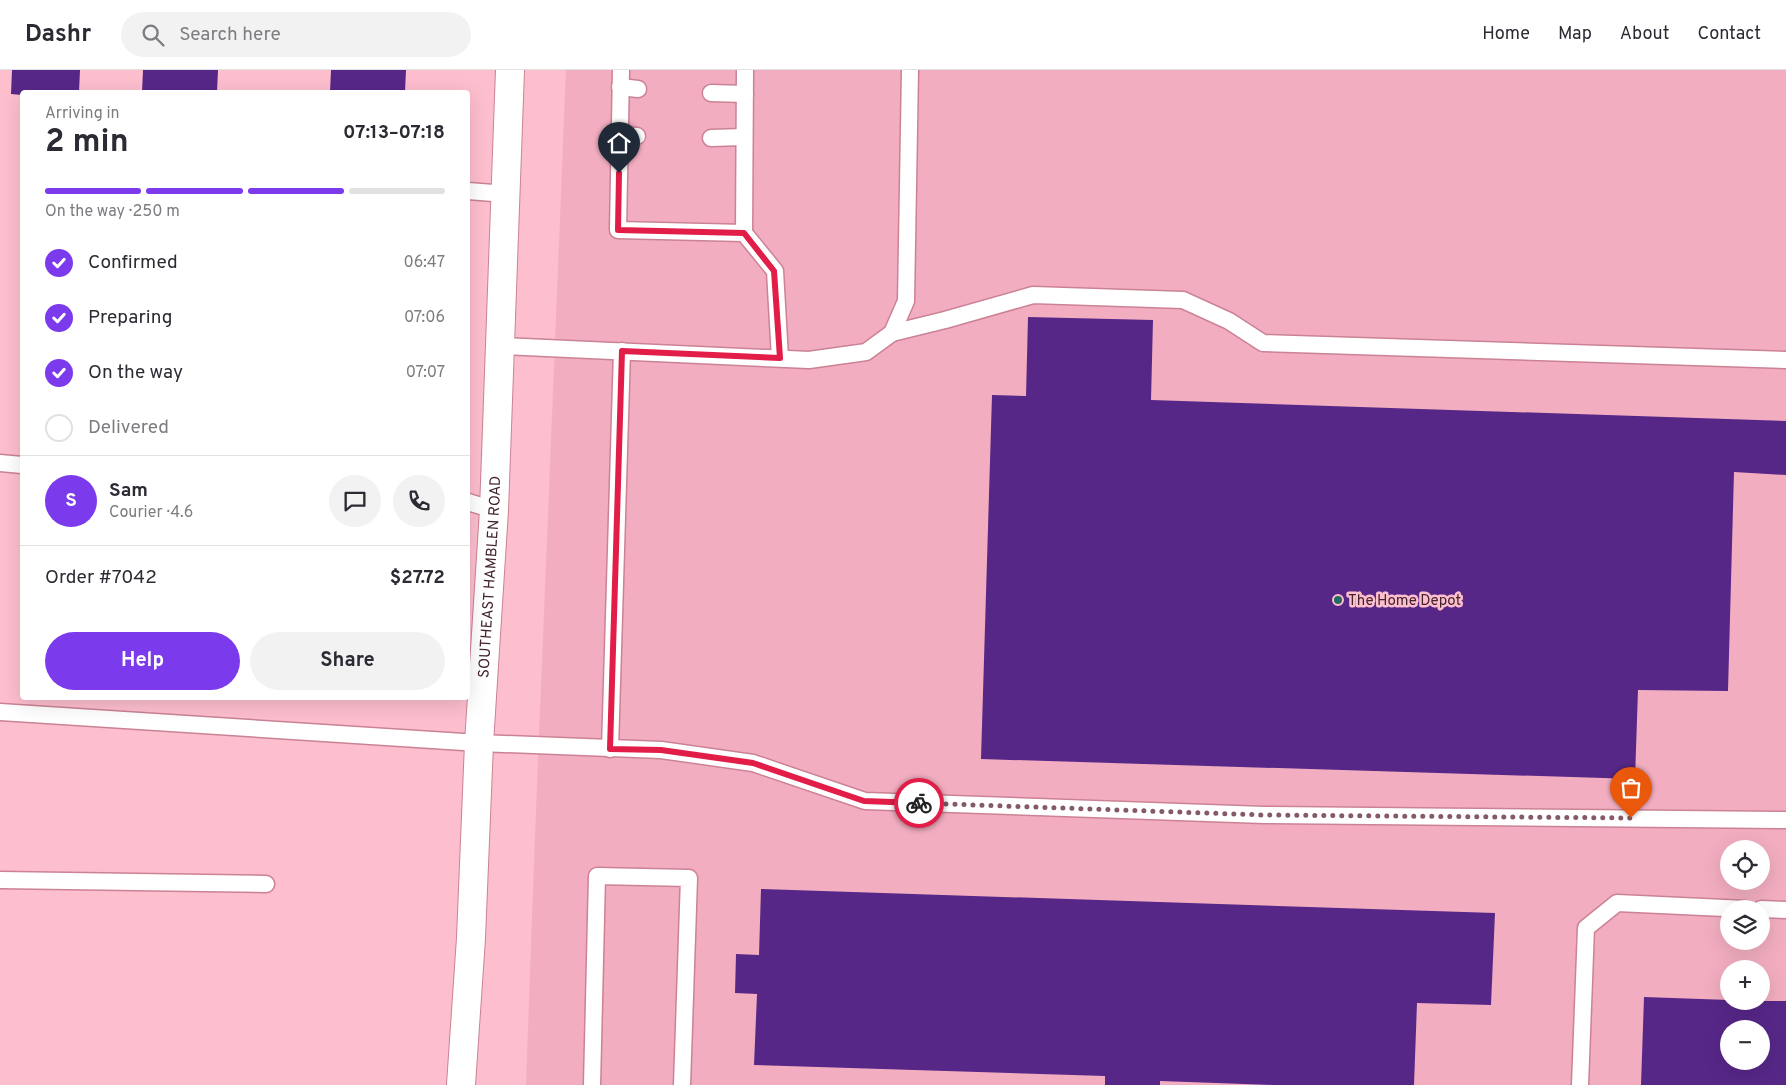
<!DOCTYPE html>
<html lang="en">
<head>
<meta charset="utf-8">
<style>
	body { margin:0; font-family:Overpass,sans-serif; background:#f2f2f3; color:#2b2b33; height:100vh; display:flex; flex-direction:column; font-size:19px; white-space:nowrap }
	* { box-sizing:border-box; margin:0 }
	p { font-size:16px; color:#7c7c81 }
	.icon { flex:none; width:28px; height:28px; fill:none; stroke:currentColor; stroke-width:2; stroke-linecap:round; stroke-linejoin:round }
	.map { position:relative; flex:1; overflow:hidden }
	.sheet { position:absolute; left:20px; top:20px; width:450px; height:610px; display:flex; flex-direction:column; background:#fff; border-radius:5px; box-shadow:0 5px 20px #0002 }
	.sheet>* { flex:none }
	.tools { position:absolute; left:1720px; top:770px; display:grid; gap:10px }
	.tools a { display:grid; place-items:center; width:50px; height:50px; border-radius:50%; background:#fff; box-shadow:0 5px 20px #0002; font-size:25px }
	.pin { position:absolute; display:grid; place-items:center; width:42px; height:42px; color:#fff; margin:-51px -21px; border-radius:50% 50% 50% 0; rotate:-45deg; box-shadow:0 0 5px #0007 }
	.pin .icon { rotate:45deg }
	.courier { position:absolute; display:grid; place-items:center; width:50px; height:50px; margin:-25px; border:4px solid #e11d48; border-radius:50%; background:#fff; color:#222; box-shadow:0 1px 6px #0007 }
	.overview em { font-style:normal; font-weight:700 }
	.overview div { display:flex; flex-direction:column-reverse }
	.overview { display:flex; align-items:center; justify-content:space-between; height:85px; padding:0 25px }
	h1 { font-size:32px; font-weight:700; line-height:38px }
	.bar { display:grid; grid-template-columns:repeat(4,1fr); gap:8px 5px; align-content:center; height:60px; padding:0 25px }
	.bar i { height:6px; border-radius:4px; background:#e1e1e2 }
	.bar .active { background:#7c3aed }
	.bar p { grid-column:span 4 }
	.line { display:flex; align-items:center; gap:12px; padding:0 25px; border-top:1px solid #e1e1e2 }
	.line div { flex:1 }
	.round { display:grid; place-items:center; flex:none; width:52px; height:52px; border-radius:26px; background:#f2f2f3 }
	ol { padding:0 25px; list-style:none }
	li { display:flex; align-items:center; gap:15px; height:55px }
	li p { margin-inline-start:auto }
	li .icon { padding:5px; border-radius:50%; background:#7c3aed; color:#fff; stroke-width:4 }
	li:last-child { color:#7c7c81 }
	li i { width:28px; height:28px; border:2px solid #e1e1e2; border-radius:50% }
	.primary-button { display:flex; gap:10px; margin-top:auto; padding:10px 25px }
	.primary-button a { flex:1; height:58px; border-radius:30px; background:#7c3aed; color:#fff; font-size:20px; font-weight:700; line-height:58px; text-align:center }
	.primary-button a+a { background:#f2f2f3; color:#2b2b33 }
	header { display:flex; align-items:center; gap:30px; box-sizing:border-box; height:70px; padding:0 25px; background:#fff; border-bottom:1px solid #e1e1e2 }
	header strong { font-size:24px }
	nav { display:flex; gap:28px; margin-inline-start:auto; font-size:18px }
	.search { width:350px; height:45px; background:#f2f2f3; display:flex; align-items:center; gap:12px; box-sizing:border-box; padding:0 18px; border-radius:28px; color:#7c7c81; font-size:19px }
	.map>svg:first-child { display:block }
	.built { fill:#f2aec0; fill-rule:evenodd }
	.building { fill:#572788; fill-rule:evenodd }
	.lines { fill:none; stroke-linecap:round; stroke-linejoin:round }
	.lane-casing { stroke:#cb8295; stroke-width:19 }
	.secondary-casing { stroke:#cb8295; stroke-width:30 }
	.lane { stroke:#fff; stroke-width:16 }
	.secondary { stroke:#fff; stroke-width:28 }
	.done { stroke:#835a65; stroke-width:5; stroke-dasharray:0 9 }
	.route { stroke:#e11d48; stroke-width:6 }
	.poi-dot { fill:#236b61; stroke:#fdbece; stroke-width:2 }
	.labels { text-anchor:middle; stroke-width:5; stroke-linejoin:round; paint-order:stroke }
	.street-label { font-size:15px; fill:#42242c; stroke:#fdbece }
	.poi-label { font-size:15px; fill:#42242c; stroke:#fdbece; text-anchor:start }
</style>
</head>
<body>
<header>
<strong>Dashr</strong>
<div class="search"><svg class="icon" aria-label="search" viewBox="0 0 24 24"><circle cx="10" cy="10" r="6"/><path d="M15 15l6 6"/></svg>Search here</div>
<nav><a>Home</a><a>Map</a><a>About</a><a>Contact</a></nav>
</header>
<div class="map">
<svg width="1786" height="1015" viewBox="0 0 1786 1015">
	<rect width="100%" height="100%" fill="#fdbece"/>
	<path class="built" d="M566,0H1786V1015H526L535,765ZM1729,779H1761V811H1729ZM1729,839H1761V871H1729ZM1729,899H1761V931H1729ZM1729,959H1761V991H1729Z"/>
	<g class="building">
		<path d="M12,0H80L79,22H22V25L11,24Z"/>
		<path d="M143,0H218L217,22H142Z"/>
		<path d="M331,0H406L405,22H330Z"/>
		<path d="M1028,247L1153,250L1151,330L1786,351V405L1734,402L1728,621L1638,620L1635,709L981,689L992,325L1026,326Z"/>
		<path d="M761,819L1495,843L1491,935L1417,933L1414,1015H1274L1160,1011V1015H1105V1006L754,995L757,924L735,923L736,884L759,885Z"/>
		<path d="M1644,927L1729,930V931H1786V1015H1641ZM1729,959H1761V991H1729Z"/>
	</g>
	<g class="lines">
		<g class="lane-casing">
			<g id="lane">
				<path d="M621,0L618,160L744,163L775,201L780,288"/>
				<path d="M620,17L638,19"/>
				<path d="M711,23L745,24"/>
				<path d="M620,65L637,66"/>
				<path d="M711,68L744,67"/>
				<path d="M468,121L506,124"/>
				<path d="M744,163L745,0"/>
				<path d="M892,263L945,250L1033,225L1183,230L1229,251L1263,273L1786,290"/>
				<path d="M500,276L809,290L866,282L892,263L906,231L910,0"/>
				<path d="M0,393L22,395"/>
				<path d="M468,432L494,440"/>
				<path d="M0,642L479,673L661,680L753,693L865,731L1264,745L1786,750"/>
				<path d="M610,679L622,281"/>
				<path d="M0,810L266,814"/>
				<path d="M1761,839L1786,840"/>
				<path d="M592,1015L597,806L689,808L682,1015"/>
				<path d="M1580,1015L1586,858L1617,833L1746,839"/>
			</g>
		</g>
		<g class="secondary-casing">
			<g id="secondary">
				<path id="s1" d="M461,1015L471,868L479,673L494,440L510,0"/>
			</g>
		</g>
		<use href="#lane" class="lane"/>
		<use href="#secondary" class="secondary"/>
	</g>
	<g class="lines">
		<path class="done" d="M919,733L1264,745L1631,748"/>
		<path class="route" d="M619,103L618,160L744,163L774,201L780,288L622,281L610,679L661,680L753,693L864,731L919,733"/>
	</g>
	<circle class="poi-dot" cx="1338" cy="530" r="5"/>
	<g class="labels">
		<g class="street-label">
			<text dy="5" stroke="none"><textPath href="#s1" startOffset="509">SOUTHEAST HAMBLEN ROAD</textPath></text>
		</g>
		<g class="poi-label">
			<text x="1348" y="535">The Home Depot</text>
		</g>
	</g>
</svg>
<div class="tools">
<a><svg class="icon" aria-label="locate" viewBox="0 0 24 24"><circle cx="12" cy="12" r="6"/><path d="M12 2v4M12 18v4M2 12h4M18 12h4"/></svg></a>
<a><svg class="icon" aria-label="layers" viewBox="0 0 24 24"><path d="M12 4l9 5-9 5-9-5zM3 14l9 5 9-5"/></svg></a>
<a>+</a>
<a>−</a>
</div>
<div class="pin" style="left:1631px;top:748px;background:#ea580c"><svg class="icon" aria-label="bag" viewBox="0 0 24 24"><path d="M5 8h14l-1 12H6zM9 8a3 3 0 0 1 6 0"/></svg></div>
<div class="pin" style="left:619px;top:103px;background:#1f2937"><svg class="icon" aria-label="home" viewBox="0 0 24 24"><path d="M3 11l9-7 9 7M6 9v11h12V9"/></svg></div>
<div class="courier" style="left:919px;top:733px"><svg class="icon" aria-label="bike" viewBox="0 0 24 24"><circle cx="6" cy="16" r="4"/><circle cx="18" cy="16" r="4"/><path d="M6 16l4-8h5l3 8M10 8l3 8H6M13 5h3"/></svg></div>
<section class="sheet">
<div class="overview"><div><h1>2 min</h1><p>Arriving in</p></div><em>07:13–07:18</em></div>
<div class="bar"><i class="active"></i><i class="active"></i><i class="active"></i><i></i><p>On the way · 250 m</p></div>
<ol>
<li><svg class="icon" aria-label="check" viewBox="0 0 24 24"><path d="M5 12l5 5 9-10"/></svg>Confirmed<p>06:47</p></li>
<li><svg class="icon" aria-label="check" viewBox="0 0 24 24"><path d="M5 12l5 5 9-10"/></svg>Preparing<p>07:06</p></li>
<li><svg class="icon" aria-label="check" viewBox="0 0 24 24"><path d="M5 12l5 5 9-10"/></svg>On the way<p>07:07</p></li>
<li><i></i>Delivered</li>
</ol>
<div class="line" style="height:90px"><b class="round" style="background:#7c3aed;color:#fff">S</b><div><b>Sam</b><p>Courier · 4.6</p></div><a class="round"><svg class="icon" aria-label="chat" viewBox="0 0 24 24"><path d="M4 5h16v11H9l-5 4z"/></svg></a><a class="round"><svg class="icon" aria-label="phone" viewBox="0 0 24 24"><path d="M5 4h4l2 5-3 2q2 4 5 5l2-3 5 2v4C11 20 4 13 5 4z"/></svg></a></div>
<div class="line" style="height:65px"><div>Order #7042</div><b>$27.72</b></div>
<div class="primary-button"><a>Help</a><a>Share</a></div>
</section>
</div>
</body>
</html>
